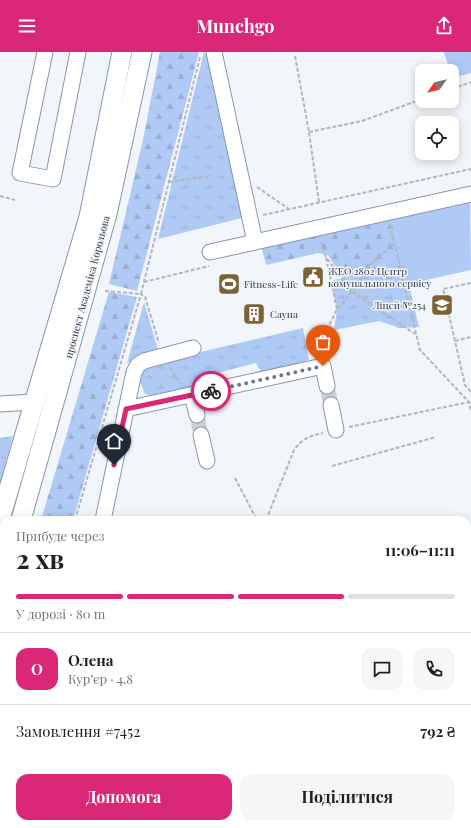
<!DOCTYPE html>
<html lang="uk">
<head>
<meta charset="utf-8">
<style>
	body { margin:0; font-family:"Playfair Display",serif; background:#f6f6f6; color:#202124; height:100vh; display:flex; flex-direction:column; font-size:15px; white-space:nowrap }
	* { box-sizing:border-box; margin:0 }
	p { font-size:13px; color:#757577 }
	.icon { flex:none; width:22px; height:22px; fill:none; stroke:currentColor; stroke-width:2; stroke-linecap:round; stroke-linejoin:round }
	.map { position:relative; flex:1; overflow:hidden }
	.side { position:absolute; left:0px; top:464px; width:471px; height:312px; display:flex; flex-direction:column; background:#fff; border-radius:12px 12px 0 0; box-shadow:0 2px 10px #0003 }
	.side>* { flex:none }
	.needle { width:26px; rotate:236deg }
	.buttons { position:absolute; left:415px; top:12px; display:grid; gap:8px }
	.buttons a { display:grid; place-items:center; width:44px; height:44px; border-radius:8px; background:#fff; box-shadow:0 2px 10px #0003; font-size:20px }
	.pin { position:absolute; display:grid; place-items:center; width:34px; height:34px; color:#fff; margin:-41px -17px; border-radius:50% 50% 50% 0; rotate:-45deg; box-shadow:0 0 4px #0007 }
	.pin .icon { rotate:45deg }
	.courier { position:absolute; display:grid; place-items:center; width:40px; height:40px; margin:-20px; border:3px solid #db2777; border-radius:50%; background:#fff; color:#222; box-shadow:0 1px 5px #0007 }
	.overview em { font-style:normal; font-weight:700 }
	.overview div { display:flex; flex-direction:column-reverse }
	.overview { display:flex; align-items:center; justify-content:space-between; height:68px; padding:0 16px }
	h1 { font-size:26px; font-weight:700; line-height:30px }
	.bar { display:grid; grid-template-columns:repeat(4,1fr); gap:6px 4px; align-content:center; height:48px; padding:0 16px }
	.bar i { height:5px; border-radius:3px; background:#e0e0e0 }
	.bar .active { background:#db2777 }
	.bar p { grid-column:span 4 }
	.line { display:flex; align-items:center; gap:10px; padding:0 16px; border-top:1px solid #e0e0e0 }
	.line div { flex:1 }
	.round { display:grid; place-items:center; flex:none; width:42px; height:42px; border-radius:12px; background:#f6f6f6 }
	.button { display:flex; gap:8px; margin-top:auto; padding:8px 16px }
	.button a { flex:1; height:46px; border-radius:12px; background:#db2777; color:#fff; font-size:16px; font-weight:700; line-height:46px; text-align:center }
	.button a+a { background:#f6f6f6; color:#202124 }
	header { display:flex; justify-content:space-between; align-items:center; height:52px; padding:0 16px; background:#db2777; color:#fff; font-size:18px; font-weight:700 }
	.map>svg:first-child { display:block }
	.grass { fill:url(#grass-tufts) }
	.forest { fill:url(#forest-firs) }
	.garden { fill:#b0caf6 }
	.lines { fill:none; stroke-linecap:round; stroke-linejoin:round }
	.minor-tunnel { stroke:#cccfd5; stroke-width:15; stroke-dasharray:15 8; stroke-linecap:butt }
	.minor-casing { stroke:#8896ad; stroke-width:17 }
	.major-casing { stroke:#8896ad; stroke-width:21 }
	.path { stroke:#b3b7bd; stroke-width:2; stroke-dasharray:4 2; stroke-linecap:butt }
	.minor { stroke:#fff; stroke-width:15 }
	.major { stroke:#fff; stroke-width:19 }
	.done { stroke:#757a82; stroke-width:4; stroke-dasharray:0 7.2 }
	.route { stroke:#db2777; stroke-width:5 }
	.labels { text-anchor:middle; stroke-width:3; stroke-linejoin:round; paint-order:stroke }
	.poi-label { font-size:10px; fill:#323841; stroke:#f2f5fa; text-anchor:start }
	.street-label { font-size:10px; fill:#323841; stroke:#f2f5fa }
</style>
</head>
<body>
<header><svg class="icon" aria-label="menu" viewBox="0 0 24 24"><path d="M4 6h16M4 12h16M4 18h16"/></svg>Munchgo<svg class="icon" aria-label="share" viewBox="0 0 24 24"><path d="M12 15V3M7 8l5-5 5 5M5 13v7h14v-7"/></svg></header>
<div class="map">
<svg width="471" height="776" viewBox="0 0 471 776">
	<defs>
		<pattern id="grass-tufts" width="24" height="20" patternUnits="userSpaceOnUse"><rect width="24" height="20" fill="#b0caf6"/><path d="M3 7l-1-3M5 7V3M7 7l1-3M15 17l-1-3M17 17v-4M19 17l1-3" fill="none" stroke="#98aed4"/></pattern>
		<pattern id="forest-firs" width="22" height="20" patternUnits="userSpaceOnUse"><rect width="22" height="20" fill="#b0caf6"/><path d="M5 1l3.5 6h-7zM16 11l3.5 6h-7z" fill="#98aed4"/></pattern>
	</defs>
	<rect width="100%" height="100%" fill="#f2f5fa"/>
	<g class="grass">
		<path d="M204,0L211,8L242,166L158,187Z"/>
		<path d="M393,165L419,275L399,276L379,269L334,278L337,257L331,230L336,227H347L368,215L393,211Z"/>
		<path d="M144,250L159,301L127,311Z"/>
		<path d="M303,276L309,308L263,323L256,311L217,321L214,332L155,344L145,342L140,330L142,318L153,311Z"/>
		<path d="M13,384L0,431V386Z"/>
	</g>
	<g class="forest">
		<path d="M160,0H199L137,239L109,232L143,88Z"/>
		<path d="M393,165L399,206L393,211L368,215L347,227H343L328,203L318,201L266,213L261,194Z"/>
		<path d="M109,240L137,245L73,468H41Z"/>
		<path d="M4,594V706L0,720V610Z"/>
	</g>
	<g class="garden">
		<path d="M444,0H471V21L452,26V19H450Z"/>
		<path d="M470,148L471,218L408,232L393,165Z"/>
	</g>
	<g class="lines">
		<g class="minor-tunnel">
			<path d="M327,334L331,353"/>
			<path d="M197,363L201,383"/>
		</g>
		<g class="minor-casing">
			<g id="minor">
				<path d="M45,0L20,121L53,127L78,0"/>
				<path d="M214,0L255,190L471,142"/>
				<path d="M210,200L255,190"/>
				<path d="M192,343L197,363"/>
				<path d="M0,352L33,350"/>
				<path d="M331,353L336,378"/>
				<path d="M126,357L323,314L327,334"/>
				<path d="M201,383L207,409"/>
				<path d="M103,468L134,320L138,313L144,309L193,296"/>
				<path d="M467,761H471"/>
				<path d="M37,772L38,776"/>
				<path d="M313,776L350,772"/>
			</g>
		</g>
		<g class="major-casing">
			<g id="major">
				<path d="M0,467L89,165L122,0"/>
				<path d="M21,468L107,162L142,0"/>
				<path d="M0,542L4,528"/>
			</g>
		</g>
		<g class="path">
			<path d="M295,4L309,80L319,150"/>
			<path d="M452,37L471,30"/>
			<path d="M309,80L362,69L422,47"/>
			<path d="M169,130L212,124"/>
			<path d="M257,135L289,157"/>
			<path d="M0,144L15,148"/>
			<path d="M263,163L471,117"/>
			<path d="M390,173L420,298L469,350L471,360"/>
			<path d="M321,190L326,205L351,239L415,282"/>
			<path d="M326,206L337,257"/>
			<path d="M144,230L209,214"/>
			<path d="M471,231L443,237L465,333L471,340"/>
			<path d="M105,239L141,242L200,5"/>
			<path d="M455,289L471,285"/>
			<path d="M323,301V286L337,257L343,251L372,211L394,192"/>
			<path d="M170,315L181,332"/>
			<path d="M349,375L469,350"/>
			<path d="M332,414L436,385"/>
			<path d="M235,426L257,468"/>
			<path d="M75,468L141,242L145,245L159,291"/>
			<path d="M266,468L294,398C302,387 309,384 323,381"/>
			<path d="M467,669H471"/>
			<path d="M0,728L4,714"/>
			<path d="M142,772L143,776"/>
			<path d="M251,772L252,776"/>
			<path d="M256,772L259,776"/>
			<path d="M174,776L177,772"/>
		</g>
		<use href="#minor" class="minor"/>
		<use href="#major" class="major"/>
	</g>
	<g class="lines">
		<path class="done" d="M211,339L323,314"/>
		<path class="route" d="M114,413L126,357L211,339"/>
	</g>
	<defs>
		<g id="civic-square" transform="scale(1.15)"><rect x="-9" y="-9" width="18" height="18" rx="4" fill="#7d6334" stroke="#f2f5fa"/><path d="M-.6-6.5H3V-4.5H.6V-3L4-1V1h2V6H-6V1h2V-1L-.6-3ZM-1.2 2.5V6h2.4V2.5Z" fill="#fff"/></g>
		<g id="stadium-square" transform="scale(1.15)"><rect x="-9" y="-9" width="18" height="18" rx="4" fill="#7d6334" stroke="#f2f5fa"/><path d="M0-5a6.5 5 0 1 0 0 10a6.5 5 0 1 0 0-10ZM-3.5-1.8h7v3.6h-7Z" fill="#fff"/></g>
		<g id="school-square" transform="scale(1.15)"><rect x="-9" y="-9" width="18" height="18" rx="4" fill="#7d6334" stroke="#f2f5fa"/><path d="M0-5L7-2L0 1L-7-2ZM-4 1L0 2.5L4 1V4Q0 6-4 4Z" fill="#fff"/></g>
		<g id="building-square" transform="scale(1.15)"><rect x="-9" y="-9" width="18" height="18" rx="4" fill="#7d6334" stroke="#f2f5fa"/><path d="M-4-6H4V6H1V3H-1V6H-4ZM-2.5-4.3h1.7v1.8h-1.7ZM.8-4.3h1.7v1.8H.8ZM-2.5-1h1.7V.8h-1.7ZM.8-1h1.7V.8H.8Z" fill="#fff"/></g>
	</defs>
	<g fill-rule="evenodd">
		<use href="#civic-square" x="313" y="225"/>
		<use href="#stadium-square" x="229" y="232"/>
		<use href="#school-square" x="442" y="253"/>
		<use href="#building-square" x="254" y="262"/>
	</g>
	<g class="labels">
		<g class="poi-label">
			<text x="328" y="223">ЖЕО 2802 Центр<tspan x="328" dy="12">комунального сервісу</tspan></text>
			<text x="244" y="236">Fitness-Life</text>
			<text x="426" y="257" text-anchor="end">Ліцей №254</text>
			<text x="270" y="266">Сауна</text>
		</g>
		<g class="street-label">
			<text transform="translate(87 235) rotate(-75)" y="4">проспект Академіка Корольова</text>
		</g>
	</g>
</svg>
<div class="buttons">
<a><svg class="needle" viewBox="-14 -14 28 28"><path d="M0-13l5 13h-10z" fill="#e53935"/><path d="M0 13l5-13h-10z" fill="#757577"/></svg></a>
<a><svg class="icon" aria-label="locate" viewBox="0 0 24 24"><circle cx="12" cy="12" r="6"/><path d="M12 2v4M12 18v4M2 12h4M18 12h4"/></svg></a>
</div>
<div class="pin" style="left:323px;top:314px;background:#ea580c"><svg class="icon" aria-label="bag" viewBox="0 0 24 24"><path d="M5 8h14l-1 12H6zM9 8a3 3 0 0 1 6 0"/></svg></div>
<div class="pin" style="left:114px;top:413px;background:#1f2937"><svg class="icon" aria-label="home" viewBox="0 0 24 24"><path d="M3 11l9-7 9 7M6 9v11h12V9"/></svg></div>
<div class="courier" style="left:211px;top:339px"><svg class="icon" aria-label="bike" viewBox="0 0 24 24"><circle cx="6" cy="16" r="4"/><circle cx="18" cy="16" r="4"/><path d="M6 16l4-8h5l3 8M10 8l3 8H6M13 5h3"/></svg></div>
<section class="side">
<div class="overview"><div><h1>2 хв</h1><p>Прибуде через</p></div><em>11:06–11:11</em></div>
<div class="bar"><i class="active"></i><i class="active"></i><i class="active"></i><i></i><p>У дорозі · 80 m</p></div>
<div class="line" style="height:72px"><b class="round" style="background:#db2777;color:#fff">О</b><div><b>Олена</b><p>Кур’єр · 4.8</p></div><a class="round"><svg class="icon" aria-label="chat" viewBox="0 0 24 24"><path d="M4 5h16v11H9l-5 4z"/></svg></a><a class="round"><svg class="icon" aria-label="phone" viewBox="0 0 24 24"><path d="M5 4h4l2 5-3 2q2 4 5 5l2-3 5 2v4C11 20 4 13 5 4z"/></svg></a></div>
<div class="line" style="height:52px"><div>Замовлення #7452</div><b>792 ₴</b></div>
<div class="button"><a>Допомога</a><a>Поділитися</a></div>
</section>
</div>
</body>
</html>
